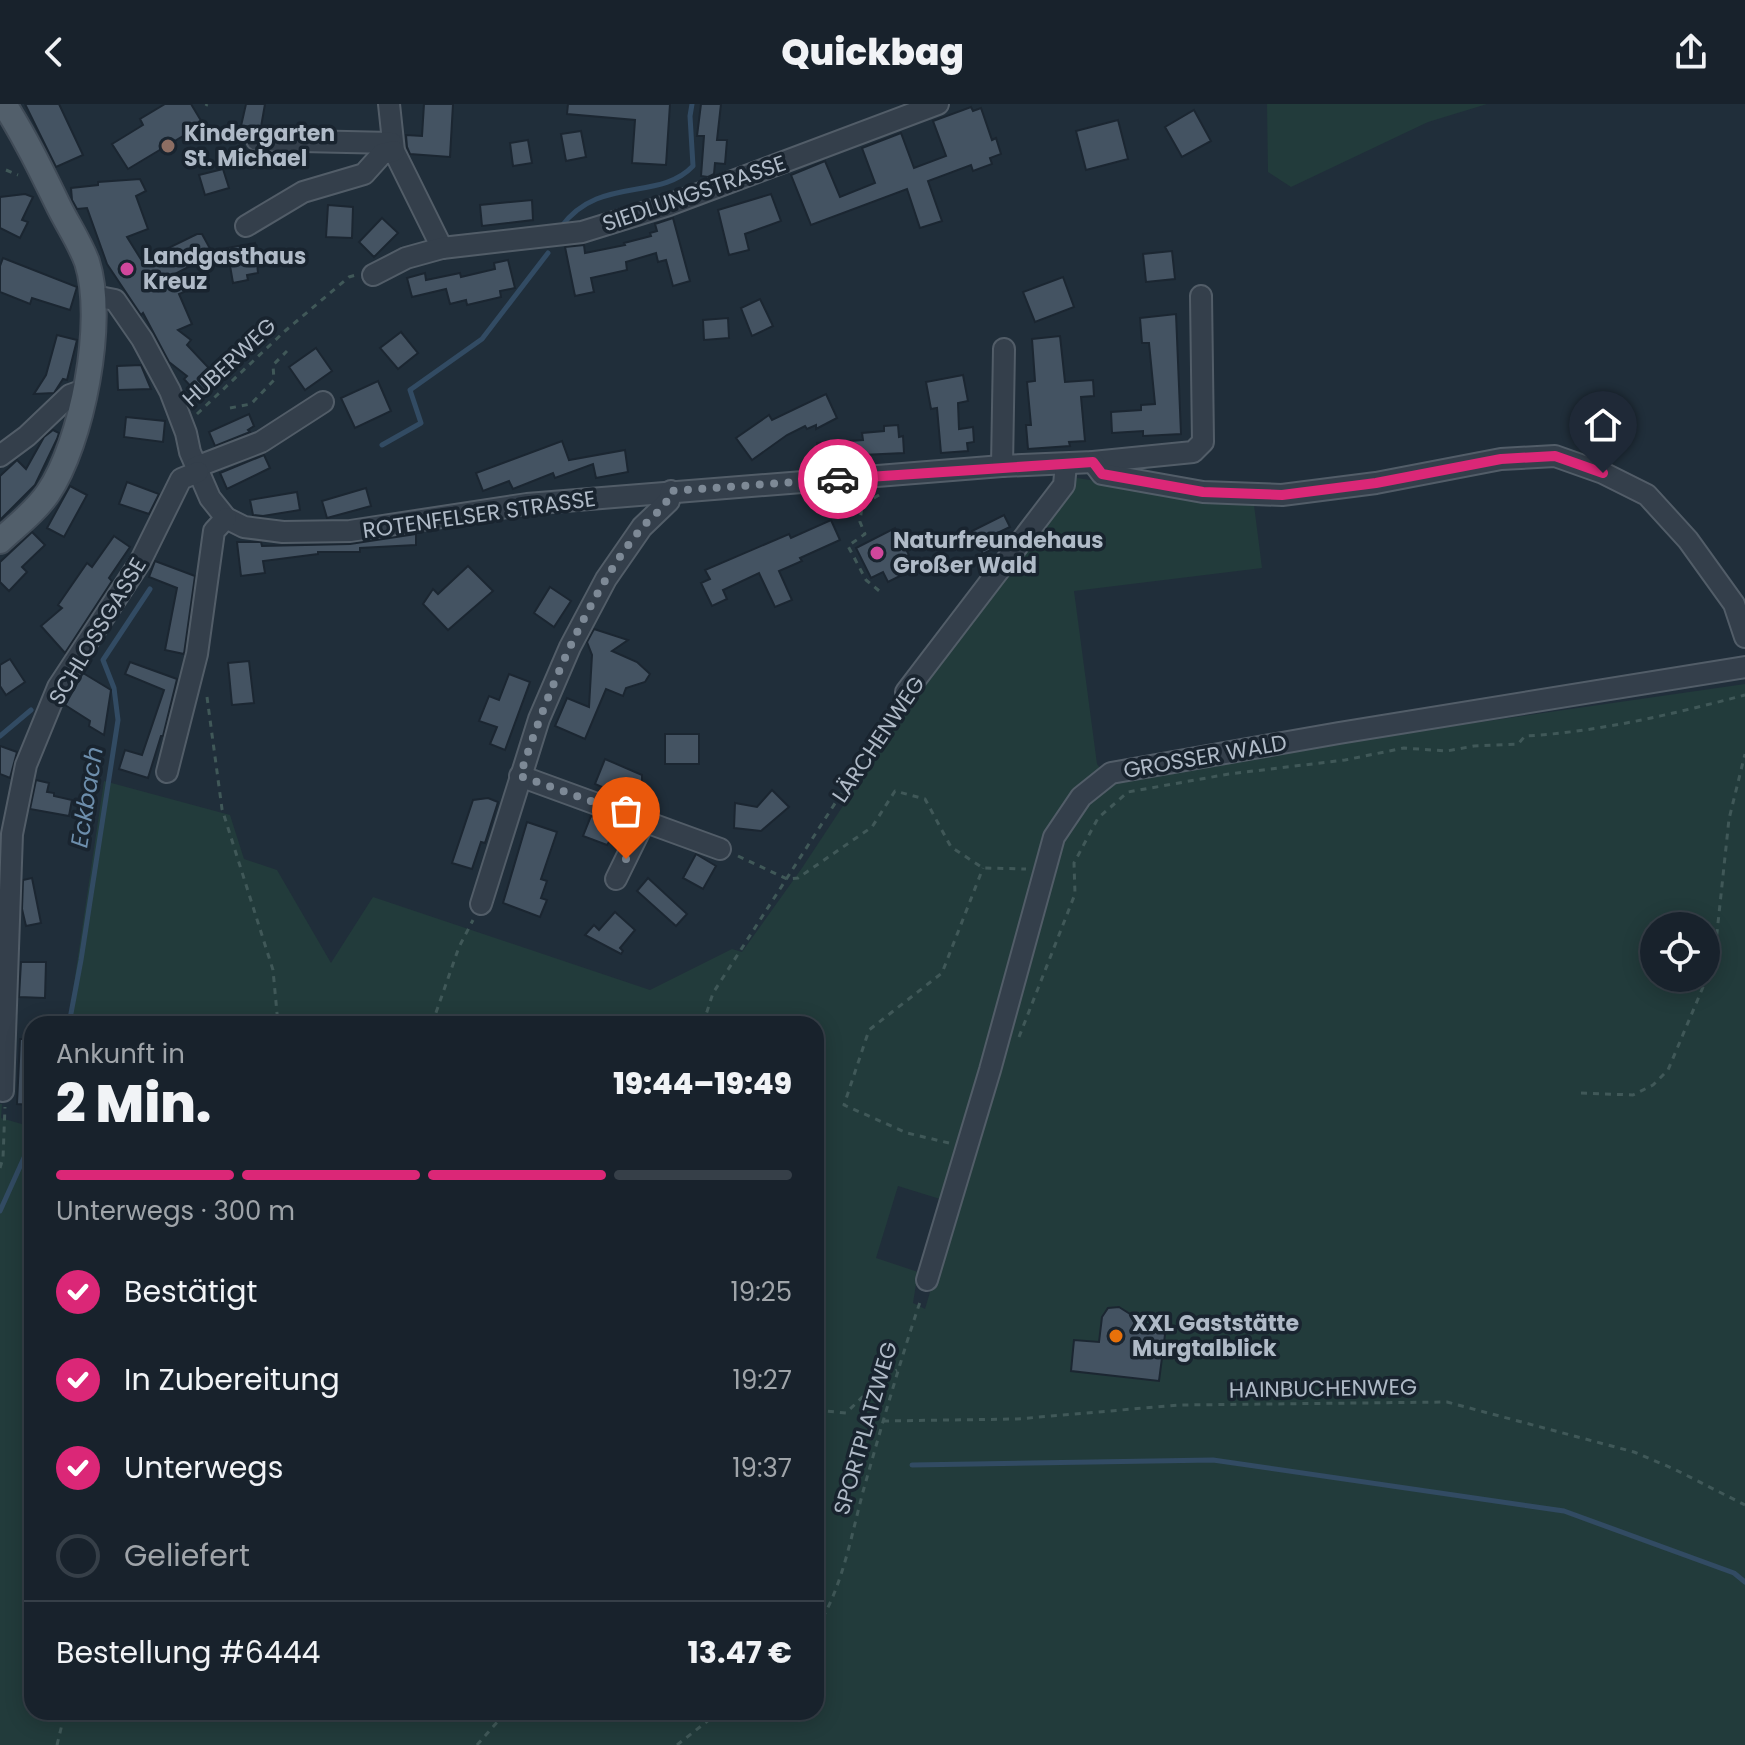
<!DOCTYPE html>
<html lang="de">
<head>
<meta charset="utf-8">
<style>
	body { margin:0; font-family:Poppins,sans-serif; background:#252f38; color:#f1f3f6; height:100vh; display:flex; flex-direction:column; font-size:30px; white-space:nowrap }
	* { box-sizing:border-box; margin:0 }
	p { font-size:26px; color:#9fa4a9 }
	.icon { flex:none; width:44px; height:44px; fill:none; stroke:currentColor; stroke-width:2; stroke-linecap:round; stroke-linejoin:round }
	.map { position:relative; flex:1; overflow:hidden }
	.details { position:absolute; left:24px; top:912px; width:800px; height:704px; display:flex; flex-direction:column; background:#18222c; border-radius:24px; box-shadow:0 4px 20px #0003,0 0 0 2px #363f48 }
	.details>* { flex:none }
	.controls { position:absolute; left:1640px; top:808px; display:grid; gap:16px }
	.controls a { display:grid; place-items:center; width:80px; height:80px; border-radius:50%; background:#18222c; box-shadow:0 4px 20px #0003,0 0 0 2px #363f48; font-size:40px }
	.pin { position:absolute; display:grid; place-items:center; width:68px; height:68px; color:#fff; margin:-82px -34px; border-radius:50% 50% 50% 0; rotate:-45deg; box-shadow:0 0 8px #0007 }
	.pin .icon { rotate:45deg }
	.courier { position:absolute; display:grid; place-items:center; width:80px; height:80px; margin:-40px; border:6px solid #db2777; border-radius:50%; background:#fff; color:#222; box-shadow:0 2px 10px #0007 }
	.overview em { font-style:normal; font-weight:800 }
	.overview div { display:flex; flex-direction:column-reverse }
	.overview { display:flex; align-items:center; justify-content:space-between; height:136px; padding:0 32px }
	h1 { font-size:52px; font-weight:800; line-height:60px }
	.bar { display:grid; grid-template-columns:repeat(4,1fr); gap:12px 8px; align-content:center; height:96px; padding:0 32px }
	.bar i { height:10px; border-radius:6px; background:#363f48 }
	.bar .on { background:#db2777 }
	.bar p { grid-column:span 4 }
	.line { display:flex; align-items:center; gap:20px; padding:0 32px; border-top:2px solid #363f48 }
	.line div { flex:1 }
	ol { padding:0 32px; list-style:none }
	li { display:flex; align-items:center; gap:24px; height:88px }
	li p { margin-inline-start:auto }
	li .icon { padding:8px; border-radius:50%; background:#db2777; color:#fff; stroke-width:4 }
	li:last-child { color:#9fa4a9 }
	li i { width:44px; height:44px; border:4px solid #363f48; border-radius:50% }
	header { display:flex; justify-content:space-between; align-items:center; height:104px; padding:0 32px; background:#18222c; font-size:36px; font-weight:800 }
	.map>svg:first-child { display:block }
	.green { fill:#223b3b; fill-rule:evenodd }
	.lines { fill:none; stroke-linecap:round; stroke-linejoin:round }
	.stream { stroke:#324b63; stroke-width:5 }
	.building { fill:#445362; stroke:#1b2631; stroke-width:2 }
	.minor-casing { stroke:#525d68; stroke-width:24 }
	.major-casing { stroke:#404b57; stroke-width:28 }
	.path { stroke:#405858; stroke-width:3; stroke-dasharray:6 6; stroke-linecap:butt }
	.minor { stroke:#343f4b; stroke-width:20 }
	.major { stroke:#525f6b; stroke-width:24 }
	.done { stroke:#7d8996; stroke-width:8; stroke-dasharray:0 14.4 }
	.route { stroke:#db2777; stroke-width:10 }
	.education-dot { fill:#8d6e63; stroke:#19242f; stroke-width:3 }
	.hotel-dot { fill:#d1479c; stroke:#19242f; stroke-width:3 }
	.food-dot { fill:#e8710a; stroke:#19242f; stroke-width:3 }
	.labels { text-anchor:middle; stroke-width:7; stroke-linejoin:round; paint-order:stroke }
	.poi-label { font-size:22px; font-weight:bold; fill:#afbac7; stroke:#19242f; text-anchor:start }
	.street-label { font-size:22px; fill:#afbac7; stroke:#19242f }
	.water-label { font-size:24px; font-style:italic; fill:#6d8eac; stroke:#19242f }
</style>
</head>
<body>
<header><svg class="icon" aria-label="back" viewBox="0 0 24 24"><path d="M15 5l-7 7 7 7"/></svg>Quickbag<svg class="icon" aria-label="share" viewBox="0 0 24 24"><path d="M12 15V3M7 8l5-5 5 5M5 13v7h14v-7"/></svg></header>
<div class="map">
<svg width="1745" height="1641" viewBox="0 0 1745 1641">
	<rect width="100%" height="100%" fill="#202e3a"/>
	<g class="green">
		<path d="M1267,0H1487L1428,18L1291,83L1268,68Z"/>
		<path d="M1077,374L1254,401L1262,464L1074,487L1097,660L1113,680L1383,632L1745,580V1641H0V1000H2L1,1014L32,1023V1500L22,1525L32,1527V1608H816V920H68L104,677L230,711L244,755L277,766L331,859L373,793L650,886L732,845L742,848L802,764L930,570ZM1654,822H1706V874H1654ZM975,978L992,980L925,1205L913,1199L918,1168L876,1154L898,1082L940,1095Z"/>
	</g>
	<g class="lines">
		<g class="stream">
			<path d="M561,123C599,71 659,98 693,62L690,12L692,0"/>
			<path d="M382,341L421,319L410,286L482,235L548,149"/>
			<path d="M0,632L31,606"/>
			<path d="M69,920L81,856L118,616L114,584L103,556L150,485"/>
			<path d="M0,1107L32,1036"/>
			<path d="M912,1361L1213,1356L1564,1407L1734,1469L1745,1478"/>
		</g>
	</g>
	<g class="building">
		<path d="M25,0H59L83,51L56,63Z"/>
		<path d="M165,0H191L203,20L128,65L112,40L143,21L140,15Z"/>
		<path d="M246,0H265L261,23L241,22Z"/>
		<path d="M424,0H453L450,53L410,50L407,43L406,31L422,32Z"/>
		<path d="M568,0H670L666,61L632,59L635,16L567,10Z"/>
		<path d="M701,0H721L717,36H727L725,60L715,59L714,70L708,73L701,72L704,32H697Z"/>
		<path d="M971,3L973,7L981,4L992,36L996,34L1001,50L990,54L992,60L973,67L971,61L928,77L942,117L920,124L907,85L811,121L791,71L825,57L840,93L875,79L862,44L901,29L914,64L946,52L933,17Z"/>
		<path d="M1194,6L1211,37L1182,53L1165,23Z"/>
		<path d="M1118,16L1128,55L1086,66L1076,27Z"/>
		<path d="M581,27L586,53L566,57L561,30Z"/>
		<path d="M528,36L532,59L513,62L510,39Z"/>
		<path d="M223,65L229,84L205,91L199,71Z"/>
		<path d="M140,75L146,87L136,92L148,125L127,133L142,157L197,130H202L213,150L175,170L184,188L179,190L192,220L178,226L191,236L187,241L221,277L202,295L184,275L187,272L169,258L143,209L141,211L107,160L87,104L77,105L72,96L71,84L98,81V78Z"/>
		<path d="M25,90L33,93L22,116L28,118L20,134L0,124V93Z"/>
		<path d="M771,90L781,117L745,130L749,146L729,151L718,106Z"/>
		<path d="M532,96L533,116L482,122L480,101Z"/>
		<path d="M328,101L353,103L352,134L326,133Z"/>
		<path d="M382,114L398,129L374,153L359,138Z"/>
		<path d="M673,114L690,177L673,182L666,156L658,158L656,149L626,158L627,166L591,174L594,188L575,192L565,143L584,141L585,149L625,141L624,139L651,132L650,129L657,127L655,120Z"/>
		<path d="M255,139L258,169L247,171L248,176L233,179L227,144Z"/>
		<path d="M1172,147L1175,175L1146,178L1143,150Z"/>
		<path d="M3,154L77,183L70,206L32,194L30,200L0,188V162Z"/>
		<path d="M508,156L515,184L500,187L501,193L467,201L466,196L450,200L446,185L412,193L407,174L425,169L426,176L460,169L461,173L495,165L494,159Z"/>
		<path d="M1063,173L1074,203L1035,218L1023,188Z"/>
		<path d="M760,195L773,222L752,232L741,204Z"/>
		<path d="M1176,210L1181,330L1143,332V327L1112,329L1111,308L1141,306V301L1155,300L1149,239H1142L1140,214Z"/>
		<path d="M728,214L729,234L704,236L703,216Z"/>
		<path d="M401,228L418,249L398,265L380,244Z"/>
		<path d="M57,231L77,236L67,276L63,275L54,289L34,290L46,271Z"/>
		<path d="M1060,232L1065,278L1093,276L1094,292L1081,293L1085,337L1069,338L1070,342L1028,345L1026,321H1031L1027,278L1035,277L1032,235Z"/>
		<path d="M316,244L332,267L305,286L289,263Z"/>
		<path d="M141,261L151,285L118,286L117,262Z"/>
		<path d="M963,271L968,297L958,299L959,325L973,323L974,338L967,339L968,347L941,349L937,304L931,305L926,278Z"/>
		<path d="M378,277L391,307L355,324L341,294Z"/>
		<path d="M826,290L837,314L816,325V321L807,325L805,322L787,331L752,356L736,334L769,311L772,316Z"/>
		<path d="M249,310L254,322L248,326L250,328L215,342L209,328Z"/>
		<path d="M126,313L165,317L163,338L124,333Z"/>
		<path d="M898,321L899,333L903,332L904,349L841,352V361L818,362L817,339L863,336L862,329L884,327V322Z"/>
		<path d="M53,326L59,329L57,335L35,381L0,416V372L17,356L26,365L44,333Z"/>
		<path d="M562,337L569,356L625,346L628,368L596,374L593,360L555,374L553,369L513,385L509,377L483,387L476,369Z"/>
		<path d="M264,351L270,364L227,385L220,369Z"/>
		<path d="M127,378L159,390L149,410L119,400Z"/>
		<path d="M70,382L87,391L64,433L47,424Z"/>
		<path d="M366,384L371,402L327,414L322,397Z"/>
		<path d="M297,388L300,406L263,412L253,411L250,396Z"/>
		<path d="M1004,411L1010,423L993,431L998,442L983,450L972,427Z"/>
		<path d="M831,416L840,436L800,454L802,457L779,467L792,496L775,503L759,469L723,486L727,495L712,502L701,479L710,475L705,466L789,430L791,434Z"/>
		<path d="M895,424L909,451L897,457L904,470L888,478L883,468L871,474L856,444Z"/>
		<path d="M32,428L45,441L22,463L27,468L9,487L0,478V458Z"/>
		<path d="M416,430V441L360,444V448H318V450L263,457L265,469L241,472L237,438H261L262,442L350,440Z"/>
		<path d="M114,432L130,443L109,474L112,477L65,549L41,522L62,504L58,501L87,459L92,463Z"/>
		<path d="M155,457L195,472L184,550L165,546L177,484L149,473Z"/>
		<path d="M468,462L493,487L448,526L423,500L433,485L438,490Z"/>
		<path d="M550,483L571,497L554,523L534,509Z"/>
		<path d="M594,525L628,536L612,547L637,558L650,570L645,578L626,584L623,592L606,585L585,635L555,622L567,594L589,603L592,551L587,538Z"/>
		<path d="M10,555L25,578L6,591L0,582V561Z"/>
		<path d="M249,557L254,599L232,601L228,559Z"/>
		<path d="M130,558L177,575L163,632H161L148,674L119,665L125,646L142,651L164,586L125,570Z"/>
		<path d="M83,569L111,586L104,631L89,622L90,617L65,601Z"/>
		<path d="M509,570L530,578L505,646L490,640L497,623L479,617L489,592L499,596Z"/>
		<rect x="665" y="630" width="34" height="30"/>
		<path d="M0,642L17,648L10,674L0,670Z"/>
		<path d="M605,655L642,671V695L620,685L618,690L595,680Z"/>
		<path d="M36,676L49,679L47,688L54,689V692L72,696L69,712L30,705Z"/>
		<path d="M772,686L789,703L761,727L734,724L735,699L757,703Z"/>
		<path d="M488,694L498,698L485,739L481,738L472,765L452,759L473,696Z"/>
		<path d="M591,712L620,722L615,737L611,735L607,741L583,732Z"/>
		<path d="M527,718L557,728L541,775L547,777L541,794L547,796L540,813L503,799Z"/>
		<path d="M696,750L716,762L703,785L683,774Z"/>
		<path d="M32,774L41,819L26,822L22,805L23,776Z"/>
		<path d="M648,774L687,810L676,822L637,787Z"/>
		<path d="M615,808L635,826L620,844L623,847L621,850L585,831L594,821L599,826Z"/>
		<path d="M21,858H46L45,894L19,893Z"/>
		<path d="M20,935H32V1001L17,1000Z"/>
		<path d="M1119,1203L1130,1210L1134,1218L1166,1223L1159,1277L1071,1267L1074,1236L1099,1238L1102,1213L1108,1204Z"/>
	</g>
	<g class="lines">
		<g class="minor-casing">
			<g id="minor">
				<path d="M389,0L394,47L442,144"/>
				<path d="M257,36L392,39"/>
				<path d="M246,122L303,88L364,70L382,50L394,47"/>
				<path d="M373,171L406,154L442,144L582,128L669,101L938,0"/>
				<path d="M94,192L115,196L142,235L170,287L186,329L190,348L210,394L226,414L244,423L283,428L350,427L527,400L1002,362L1093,358L1193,348L1203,338L1201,192"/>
				<path d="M0,352L27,332L70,291L84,286"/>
				<path d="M1093,358L1102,370L1203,388L1282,391L1376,379L1501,355L1555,352L1603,369L1647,391L1688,436L1734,500L1745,533"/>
				<path d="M1002,362L1004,245"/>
				<path d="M196,363L261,338L323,298"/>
				<path d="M906,588L1064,381L1066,360"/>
				<path d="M167,668L197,550L214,427L226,414"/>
				<path d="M520,672L720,745"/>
				<path d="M616,775L645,716"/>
				<path d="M481,800L539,615L570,543L606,475L642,423L669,397L671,387"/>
				<path d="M3,987L12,730L26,661L58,583L140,458L181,375L198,368"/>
				<path d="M927,1176L990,966L1054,733L1081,693L1111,669L1339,629L1745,563"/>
			</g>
		</g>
		<g class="major-casing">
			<path id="major" d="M0,437C16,422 36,407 48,389C82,339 106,217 87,158C80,139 68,121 59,103C42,68 25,33 4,0"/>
		</g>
		<g class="path">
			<path d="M206,2L207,0"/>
			<path d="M6,66L18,71"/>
			<path d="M230,304L251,300L274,276L273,261L287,247"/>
			<path d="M197,310L285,227L349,173L356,171"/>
			<path d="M879,391L862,401L860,418L865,430L848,442L866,476L883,490"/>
			<path d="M207,593L222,705L273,866L278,920"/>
			<path d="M738,752L787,775L798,774L872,723L895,687L925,695L951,743L983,764L1026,765"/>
			<path d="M432,920L459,843L473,816"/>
			<path d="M703,920L713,889L897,603"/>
			<path d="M1019,933L1075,790L1074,759L1098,714L1128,688L1229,670L1345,656L1404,644L1447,647L1474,642L1518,640L1525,632C1599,628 1673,610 1745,591"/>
			<path d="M1581,989L1633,991L1653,981L1668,966L1714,857L1729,715L1745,650"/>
			<path d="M949,1039L907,1029L844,1001L869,926L942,869L983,764"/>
			<path d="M0,1064L3,1054L5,1003"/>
			<path d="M816,1306L846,1309L884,1272L897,1266"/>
			<path d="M883,1317L1017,1315L1179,1301L1447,1298L1634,1348L1674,1365L1745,1401"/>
			<path d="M816,1524C842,1487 852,1428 864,1384C882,1321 900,1257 921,1195"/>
			<path d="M57,1641L65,1608"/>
			<path d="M477,1641L506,1608"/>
			<path d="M677,1641L719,1608"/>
		</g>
		<use href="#minor" class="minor"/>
		<use href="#major" class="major"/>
	</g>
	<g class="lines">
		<path class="done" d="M626,755L645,716L520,672C542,604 569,537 606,475C616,458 628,440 641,425C651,412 667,404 671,387L838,375"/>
		<path class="route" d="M838,375L1093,358L1102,370L1203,388L1282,391L1376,379L1501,355L1555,352L1603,369"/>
	</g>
	<circle class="education-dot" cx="168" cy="42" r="8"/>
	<g class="hotel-dot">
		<circle cx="127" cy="165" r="8"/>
		<circle cx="877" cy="449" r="8"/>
	</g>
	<circle class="food-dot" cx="1116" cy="1232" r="8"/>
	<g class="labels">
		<g class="poi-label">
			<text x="184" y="37">Kindergarten<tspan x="184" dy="25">St. Michael</tspan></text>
			<text x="143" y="160">Landgasthaus<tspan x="143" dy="25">Kreuz</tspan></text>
			<text x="893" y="444">Naturfreundehaus<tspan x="893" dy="25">Großer Wald</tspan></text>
			<text x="1132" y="1227">XXL Gaststätte<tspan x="1132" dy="25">Murgtalblick</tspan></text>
		</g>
		<g class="street-label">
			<text transform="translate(694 89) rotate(-19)" y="8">SIEDLUNGSTRASSE</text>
			<text transform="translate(229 258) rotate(-43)" y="8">HUBERWEG</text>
			<text transform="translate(479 410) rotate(-8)" y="8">ROTENFELSER STRASSE</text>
			<text transform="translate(97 527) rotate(-59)" y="8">SCHLOSSGASSE</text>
			<text transform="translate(878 635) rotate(-56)" y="8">LÄRCHENWEG</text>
			<text transform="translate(1205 652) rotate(-10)" y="8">GROSSER WALD</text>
			<text transform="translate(1323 1284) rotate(-1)" y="8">HAINBUCHENWEG</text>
			<text transform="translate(865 1324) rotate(-74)" y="8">SPORTPLATZWEG</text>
		</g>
		<g class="water-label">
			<text transform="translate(87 693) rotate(-81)" y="8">Eckbach</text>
		</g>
	</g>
</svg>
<div class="controls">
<a><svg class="icon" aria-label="locate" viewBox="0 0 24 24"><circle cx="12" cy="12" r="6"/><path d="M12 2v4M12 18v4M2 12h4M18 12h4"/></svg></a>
</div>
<div class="pin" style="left:626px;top:755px;background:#ea580c"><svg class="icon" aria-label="bag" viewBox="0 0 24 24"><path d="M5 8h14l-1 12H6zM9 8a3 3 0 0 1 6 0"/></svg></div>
<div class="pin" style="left:1603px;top:369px;background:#1f2937"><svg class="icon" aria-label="home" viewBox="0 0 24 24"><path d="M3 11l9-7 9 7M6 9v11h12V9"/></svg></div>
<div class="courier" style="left:838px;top:375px"><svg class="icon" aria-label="car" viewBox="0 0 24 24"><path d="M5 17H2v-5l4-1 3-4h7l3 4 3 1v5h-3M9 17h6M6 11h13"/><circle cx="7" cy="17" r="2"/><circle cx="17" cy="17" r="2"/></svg></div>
<section class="details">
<div class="overview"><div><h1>2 Min.</h1><p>Ankunft in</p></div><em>19:44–19:49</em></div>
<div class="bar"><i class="on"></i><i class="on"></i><i class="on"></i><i></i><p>Unterwegs · 300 m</p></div>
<ol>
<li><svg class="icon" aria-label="check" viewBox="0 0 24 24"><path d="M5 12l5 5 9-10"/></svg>Bestätigt<p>19:25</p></li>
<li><svg class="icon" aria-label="check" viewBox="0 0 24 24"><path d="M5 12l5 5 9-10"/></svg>In Zubereitung<p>19:27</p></li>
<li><svg class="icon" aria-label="check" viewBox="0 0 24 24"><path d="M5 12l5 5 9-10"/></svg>Unterwegs<p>19:37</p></li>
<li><i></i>Geliefert</li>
</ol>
<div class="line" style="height:104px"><div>Bestellung #6444</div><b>13.47 €</b></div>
</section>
</div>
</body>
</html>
